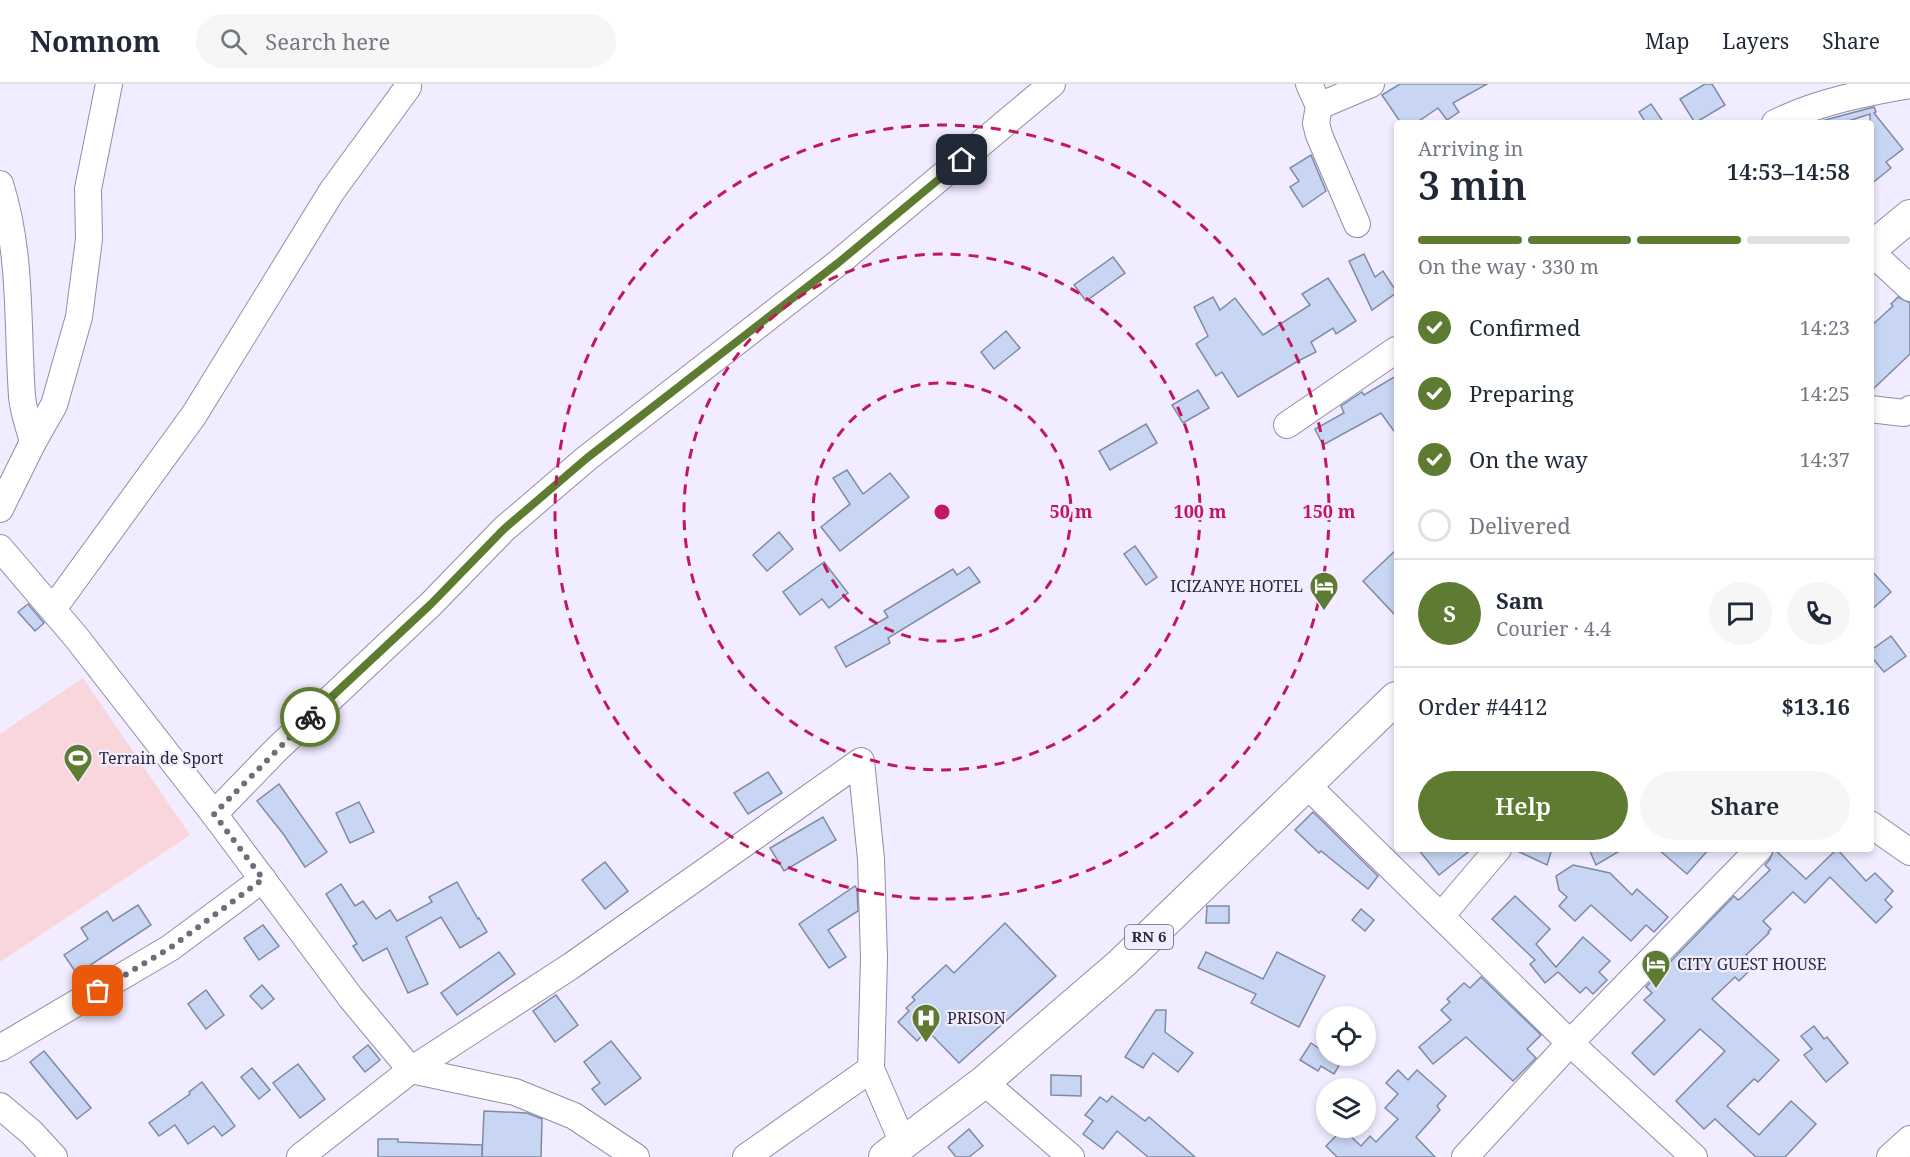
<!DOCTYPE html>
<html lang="en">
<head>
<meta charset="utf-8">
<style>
	body { margin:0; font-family:"Noto Serif",serif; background:#f6f6f7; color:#1f2937; height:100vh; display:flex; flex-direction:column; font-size:22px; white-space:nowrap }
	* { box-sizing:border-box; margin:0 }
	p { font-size:20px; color:#747a83 }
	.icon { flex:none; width:33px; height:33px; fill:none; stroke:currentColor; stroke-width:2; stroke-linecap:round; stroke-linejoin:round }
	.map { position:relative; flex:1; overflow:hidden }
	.drawer { position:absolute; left:1394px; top:36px; width:480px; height:732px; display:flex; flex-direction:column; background:#fff; border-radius:6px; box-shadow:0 3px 9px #0003 }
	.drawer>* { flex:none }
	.controls { position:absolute; left:1316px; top:922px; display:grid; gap:12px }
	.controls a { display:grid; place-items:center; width:60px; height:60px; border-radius:50%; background:#fff; box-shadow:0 3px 9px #0003; font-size:30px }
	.pin { position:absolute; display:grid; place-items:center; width:51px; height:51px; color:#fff; margin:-26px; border-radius:12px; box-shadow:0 3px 9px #0006 }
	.courier { position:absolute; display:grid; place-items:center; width:60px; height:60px; margin:-30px; border:4px solid #5e7c31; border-radius:50%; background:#fff; color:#222; box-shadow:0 2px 8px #0007 }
	.overview em { font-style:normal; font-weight:600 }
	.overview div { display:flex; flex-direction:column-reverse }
	.overview { display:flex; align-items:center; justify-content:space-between; height:102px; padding:0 24px }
	h1 { font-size:39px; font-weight:600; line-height:45px }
	.bar { display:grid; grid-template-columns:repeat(4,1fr); gap:9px 6px; align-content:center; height:72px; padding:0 24px }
	.bar i { height:8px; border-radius:4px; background:#e0e1e3 }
	.bar .current { background:#5e7c31 }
	.bar p { grid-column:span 4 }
	.line { display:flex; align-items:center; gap:15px; padding:0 24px; border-top:2px solid #e0e1e3 }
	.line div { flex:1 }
	.round { display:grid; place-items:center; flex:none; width:63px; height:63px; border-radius:32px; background:#f6f6f7 }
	ol { padding:0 24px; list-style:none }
	li { display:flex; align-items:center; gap:18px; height:66px }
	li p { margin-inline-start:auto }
	li .icon { padding:6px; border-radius:50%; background:#5e7c31; color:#fff; stroke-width:4 }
	li:last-child { color:#747a83 }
	li i { width:33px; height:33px; border:3px solid #e0e1e3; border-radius:50% }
	.button { display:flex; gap:12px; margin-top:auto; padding:12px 24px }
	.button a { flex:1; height:69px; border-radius:36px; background:#5e7c31; color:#fff; font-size:24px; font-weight:600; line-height:69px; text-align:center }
	.button a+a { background:#f6f6f7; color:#1f2937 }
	header { display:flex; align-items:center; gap:36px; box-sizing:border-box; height:84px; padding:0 30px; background:#fff; border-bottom:2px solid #e0e1e3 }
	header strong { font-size:28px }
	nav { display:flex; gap:33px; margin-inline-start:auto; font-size:21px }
	.search { width:420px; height:54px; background:#f6f6f7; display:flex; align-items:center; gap:15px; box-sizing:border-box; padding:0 21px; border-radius:33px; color:#747a83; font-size:22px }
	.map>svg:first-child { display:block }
	.green { fill:#f9d6db }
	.building { fill:#c8d6f3; stroke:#7e8ba6; stroke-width:1.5 }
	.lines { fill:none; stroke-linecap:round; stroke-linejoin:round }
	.minor-casing { stroke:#948ba8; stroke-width:28 }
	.major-casing { stroke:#948ba8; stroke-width:34 }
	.minor { stroke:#fff; stroke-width:26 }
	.major { stroke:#fff; stroke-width:32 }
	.done { stroke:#706c7a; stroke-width:6; stroke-dasharray:0 10.8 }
	.route { stroke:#5e7c31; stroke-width:8 }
	.ring { fill:none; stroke:#c2185b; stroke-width:3; stroke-dasharray:10 8 }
	.labels { text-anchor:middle; stroke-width:4.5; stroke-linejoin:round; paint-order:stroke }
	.shield { fill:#f1ecff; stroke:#666270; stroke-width:1.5 }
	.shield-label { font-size:15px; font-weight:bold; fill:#2b2733 }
	.poi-label { font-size:16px; fill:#2b2733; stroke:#f1ecff; text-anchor:start }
	.centre { fill:#c2185b; stroke:#f1ecff; stroke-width:3 }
	.ring-label { font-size:18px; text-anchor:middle; font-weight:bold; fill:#c2185b; stroke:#f1ecff; stroke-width:4.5; stroke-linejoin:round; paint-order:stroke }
</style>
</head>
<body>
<header>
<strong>Nomnom</strong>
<div class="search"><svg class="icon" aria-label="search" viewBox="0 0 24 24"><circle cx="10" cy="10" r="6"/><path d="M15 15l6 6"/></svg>Search here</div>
<nav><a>Map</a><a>Layers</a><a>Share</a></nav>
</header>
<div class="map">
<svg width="1910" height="1073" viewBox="0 0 1910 1073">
	<rect width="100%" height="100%" fill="#f1ecff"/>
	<path class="green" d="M83,594L190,751L0,878V650Z"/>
	<g class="building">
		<path d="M1400,0H1487L1453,19L1459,28L1447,36L1438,24L1416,39H1401L1382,11Z"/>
		<path d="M1705,0H1712L1725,21L1695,39L1680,15Z"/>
		<path d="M1651,20L1664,39H1646L1639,28Z"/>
		<path d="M1874,23L1876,28L1874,29L1903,65L1886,78L1891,84L1870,101V30L1842,39H1814Z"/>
		<path d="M1311,71L1326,107L1303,123L1290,103L1299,97L1290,84Z"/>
		<path d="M1364,170L1375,193L1383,187L1396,207V209L1372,226L1349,177Z"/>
		<path d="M1113,173L1125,189L1086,217L1074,201Z"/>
		<path d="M1328,194L1356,237L1336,250L1333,244L1311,258L1316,268L1298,277L1238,313L1222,288L1216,292L1196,260L1208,252L1194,223L1213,213L1220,226L1235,214L1263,251L1310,221L1302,210Z"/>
		<path d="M1898,213L1910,219V270L1870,308V243L1893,222L1891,220Z"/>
		<path d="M1006,247L1020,264L994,285L981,268Z"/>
		<path d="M1396,292V350L1381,329L1323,361L1315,345L1344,329L1341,322L1362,308L1364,311Z"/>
		<path d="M1198,306L1209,324L1183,339L1172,321Z"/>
		<path d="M1146,340L1157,359L1110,386L1099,367Z"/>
		<path d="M847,386L863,410L890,389L909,413L840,467L821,443L850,420L833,394Z"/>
		<path d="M779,448L793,465L767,487L753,471Z"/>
		<path d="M1135,462L1157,493L1146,501L1124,470Z"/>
		<path d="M1396,466V532L1363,497Z"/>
		<path d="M824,478L848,509L829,524L822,515L800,531L783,508Z"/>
		<path d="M969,483L980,498L888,554L890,559L846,583L835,563L888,533L884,527L953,485L957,491Z"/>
		<path d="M1870,485L1891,508L1870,527Z"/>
		<path d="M28,520L44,539L35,547L18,528Z"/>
		<path d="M1891,552L1906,572L1884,588L1870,571V567Z"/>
		<path d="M768,688L782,709L748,730L734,709Z"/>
		<path d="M279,700L327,768L305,783L284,751L257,717Z"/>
		<path d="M359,718L374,748L350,759L336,729Z"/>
		<path d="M1313,728L1378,792L1368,805L1321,767L1319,769L1295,746Z"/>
		<path d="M823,733L836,756L784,787L770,764Z"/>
		<path d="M1418,765H1472L1439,791Z"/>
		<path d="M1513,765H1552L1547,781Z"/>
		<path d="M1589,765H1623L1596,781Z"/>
		<path d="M1658,765H1709L1687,790Z"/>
		<path d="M1774,765L1806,795L1837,765L1866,797L1875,789L1893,807L1885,816L1892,823L1876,839L1830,793L1805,819L1793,808L1763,837L1771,845L1768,848L1769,849L1746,871L1756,880L1739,897L1735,893L1712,915L1779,976L1758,998L1754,995L1727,1022L1759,1051L1791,1017L1816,1040L1785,1073H1756L1715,1035L1704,1045L1676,1017L1725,967L1700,945L1654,991L1632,969L1665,936L1644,916L1652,909L1646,903L1734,812L1738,816L1740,815L1770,786L1765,781L1770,775Z"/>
		<path d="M605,778L628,807L605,825L582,796Z"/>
		<path d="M1573,781L1610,789L1632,811L1637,805L1668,833L1654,848L1646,841L1631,857L1591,821L1575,837L1559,822L1567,813L1559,806L1556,792Z"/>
		<path d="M457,798L478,835L479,834L487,848L460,864L441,833L406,853L428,900L408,909L387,864L363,877L353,862L357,860L326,810L341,800L355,822L363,817L376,835L390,826L397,837L432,818L429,813Z"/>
		<path d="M855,802L857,805L858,827L828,846L846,873L829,884L799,840Z"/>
		<path d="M1515,812L1550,845L1536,860L1556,883L1583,853L1610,877L1599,888L1607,896L1593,910L1586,903L1580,909L1558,888L1545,899L1530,880L1535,876L1492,835Z"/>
		<path d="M138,821L151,841L77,890L64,871L88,855L81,844L107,827L113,837Z"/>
		<path d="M1207,822H1229V839H1206Z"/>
		<path d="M1361,825L1374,836L1365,847L1352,836Z"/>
		<path d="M1005,839L1056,892L959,979L927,946L917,957L898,938L909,927L906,924L915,916L912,913L946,881L954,889Z"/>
		<path d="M263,841L279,862L259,876L244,854Z"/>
		<path d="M499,868L515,890L457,931L441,909Z"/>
		<path d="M1206,868L1263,895L1277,868L1325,892L1299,943L1251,919L1256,910L1198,884Z"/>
		<path d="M1481,893L1541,951L1527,965L1536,974L1513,997L1466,953L1433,980L1419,963L1451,936L1441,926L1450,918L1447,915L1464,899L1470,904Z"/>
		<path d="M262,901L274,915L262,925L250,912Z"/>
		<path d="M206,906L224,931L206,945L188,920Z"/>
		<path d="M556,911L578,941L555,958L533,927Z"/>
		<path d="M1156,926H1166L1165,948L1193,969L1178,988L1153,969L1143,984L1125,973Z"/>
		<path d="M1814,942L1824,955L1827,953L1848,979L1826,998L1804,971L1812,965L1801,952Z"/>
		<path d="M611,957L641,994L605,1021L592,1005L600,999L584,978Z"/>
		<path d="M1311,959L1326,969V972H1331L1341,978L1334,990L1321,982L1318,987L1300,976Z"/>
		<path d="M368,961L380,976L365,988L353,973Z"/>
		<path d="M44,967L91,1024L77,1035L30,978Z"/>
		<path d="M298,980L325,1015L300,1034L273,999Z"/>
		<path d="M252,984L270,1006L259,1015L241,993Z"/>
		<path d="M1398,986L1408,996L1417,986L1446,1012L1437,1022L1440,1026L1416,1053L1435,1073H1337L1326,1062L1343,1045L1361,1062L1370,1052L1376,1058L1398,1035L1385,1024L1398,1010L1386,999Z"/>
		<path d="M1051,991L1081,992V1012L1051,1011Z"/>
		<path d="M202,998L235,1042L222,1052L214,1042L188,1060L175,1041L159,1052L149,1039L190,1010L189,1008Z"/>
		<path d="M1112,1012L1145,1037L1149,1033L1195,1073H1148L1117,1047L1103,1065L1083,1050L1093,1037L1085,1031L1100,1013L1107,1018Z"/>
		<path d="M484,1027L527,1029L542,1035L541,1073H482Z"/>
		<path d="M969,1045L983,1062L969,1073H956L948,1063Z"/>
		<path d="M378,1055H398V1058L482,1061V1073H378Z"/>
	</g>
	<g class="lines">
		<g class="minor-casing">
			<g id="minor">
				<path d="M1309,0L1319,22L1316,39L1319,51L1357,140"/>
				<path d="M1319,22L1371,0"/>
				<path d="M1775,39C1817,18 1864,9 1910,1"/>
				<path d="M0,100C22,169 17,241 22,312C23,327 29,343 33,358"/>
				<path d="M1870,167L1910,204"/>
				<path d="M1870,325L1904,329L1910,325"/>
				<path d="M1287,341L1396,266"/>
				<path d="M0,425L33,358L54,321L79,233L89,155L88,105L109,0"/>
				<path d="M0,464L76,553L214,730L351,914L411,986L515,1008L574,1032L636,1073"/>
				<path d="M53,525L194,331L332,107L408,3L407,0"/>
				<path d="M1306,700L1570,959L1694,1073"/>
				<path d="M214,730L277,665L431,520L504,445L587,374L838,179L1052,0"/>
				<path d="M1870,740L1910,768"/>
				<path d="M1441,832L1498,765"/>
				<path d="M0,964L170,864L263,795"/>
				<path d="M984,998L1071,1073"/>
				<path d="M0,1022L32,1049L54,1073"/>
				<path d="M300,1073L411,986L571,882L861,677L871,775L874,874L871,985L903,1059"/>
				<path d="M746,1073L871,985"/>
				<path d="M1465,1073L1570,959L1759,765"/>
				<path d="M1890,1073L1910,1055"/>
			</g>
		</g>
		<g class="major-casing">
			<g id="major">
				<path d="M1870,165L1910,132"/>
				<path d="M885,1073L984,998L1122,879L1396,614"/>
			</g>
		</g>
		<use href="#minor" class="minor"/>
		<use href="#major" class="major"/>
	</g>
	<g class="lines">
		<path class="done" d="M98,907L170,864L263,795L214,730L310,633"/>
		<path class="route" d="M310,633L431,520L504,445L587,374L838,179L962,76"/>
	</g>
	<g class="ring">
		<circle cx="942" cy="428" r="129"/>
		<circle cx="942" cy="428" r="258"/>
		<circle cx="942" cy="428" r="387"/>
	</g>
	<defs>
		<g id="hotel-pin" transform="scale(1.5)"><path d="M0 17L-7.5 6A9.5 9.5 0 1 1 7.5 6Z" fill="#5e7c31" stroke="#f1ecff"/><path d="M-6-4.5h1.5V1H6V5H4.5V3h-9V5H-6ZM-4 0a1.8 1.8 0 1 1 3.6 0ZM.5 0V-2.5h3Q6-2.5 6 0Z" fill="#fff"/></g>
		<g id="stadium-pin" transform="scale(1.5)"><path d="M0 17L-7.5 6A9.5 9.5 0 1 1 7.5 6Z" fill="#5e7c31" stroke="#f1ecff"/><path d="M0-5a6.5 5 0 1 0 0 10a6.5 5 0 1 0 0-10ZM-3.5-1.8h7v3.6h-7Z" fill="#fff"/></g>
		<g id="hospital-pin" transform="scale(1.5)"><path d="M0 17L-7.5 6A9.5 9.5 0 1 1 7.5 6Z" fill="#5e7c31" stroke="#f1ecff"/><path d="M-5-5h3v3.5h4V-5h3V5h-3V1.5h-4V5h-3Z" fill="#fff"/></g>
	</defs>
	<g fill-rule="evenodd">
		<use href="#hotel-pin" x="1324" y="502"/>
		<use href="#stadium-pin" x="78" y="674"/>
		<use href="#hotel-pin" x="1656" y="880"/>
		<use href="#hospital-pin" x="926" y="934"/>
	</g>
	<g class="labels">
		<rect class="shield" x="1125" y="841" width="48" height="24" rx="4.5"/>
		<g class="shield-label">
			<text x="1149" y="858">RN 6</text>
		</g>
		<g class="poi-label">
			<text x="1303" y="508" text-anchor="end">ICIZANYE HOTEL</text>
			<text x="99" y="680">Terrain de Sport</text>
			<text x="1677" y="886">CITY GUEST HOUSE</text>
			<text x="947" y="940">PRISON</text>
		</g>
	</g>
	<circle cx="942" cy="428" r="9" class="centre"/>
	<g class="ring-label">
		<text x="1071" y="434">50 m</text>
		<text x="1200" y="434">100 m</text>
		<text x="1329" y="434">150 m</text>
	</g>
</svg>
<div class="controls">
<a><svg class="icon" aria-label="locate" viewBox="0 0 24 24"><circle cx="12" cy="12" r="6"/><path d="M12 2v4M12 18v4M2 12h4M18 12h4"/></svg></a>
<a><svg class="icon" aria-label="layers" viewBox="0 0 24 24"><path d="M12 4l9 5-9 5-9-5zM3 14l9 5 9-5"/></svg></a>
</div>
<div class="pin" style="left:98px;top:907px;background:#ea580c"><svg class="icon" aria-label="bag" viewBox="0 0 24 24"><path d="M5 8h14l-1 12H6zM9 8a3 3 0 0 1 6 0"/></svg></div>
<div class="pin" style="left:962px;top:76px;background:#1f2937"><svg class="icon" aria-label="home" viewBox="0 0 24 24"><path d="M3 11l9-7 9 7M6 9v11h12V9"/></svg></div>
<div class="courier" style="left:310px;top:633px"><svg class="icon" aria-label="bike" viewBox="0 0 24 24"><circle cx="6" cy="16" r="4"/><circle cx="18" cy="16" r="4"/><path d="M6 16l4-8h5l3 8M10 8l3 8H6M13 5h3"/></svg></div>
<section class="drawer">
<div class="overview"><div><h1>3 min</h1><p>Arriving in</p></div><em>14:53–14:58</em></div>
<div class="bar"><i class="current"></i><i class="current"></i><i class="current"></i><i></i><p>On the way · 330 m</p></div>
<ol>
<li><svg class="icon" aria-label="check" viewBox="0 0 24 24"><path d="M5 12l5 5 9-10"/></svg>Confirmed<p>14:23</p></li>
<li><svg class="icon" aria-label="check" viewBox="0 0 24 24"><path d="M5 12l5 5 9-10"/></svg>Preparing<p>14:25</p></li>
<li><svg class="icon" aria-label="check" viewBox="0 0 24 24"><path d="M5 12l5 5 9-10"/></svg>On the way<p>14:37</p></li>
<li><i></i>Delivered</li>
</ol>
<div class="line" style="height:108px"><b class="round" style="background:#5e7c31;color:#fff">S</b><div><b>Sam</b><p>Courier · 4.4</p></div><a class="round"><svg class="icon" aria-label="chat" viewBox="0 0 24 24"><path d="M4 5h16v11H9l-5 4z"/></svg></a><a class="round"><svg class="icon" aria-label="phone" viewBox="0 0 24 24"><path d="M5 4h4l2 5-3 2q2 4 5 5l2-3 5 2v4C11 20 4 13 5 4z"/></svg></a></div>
<div class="line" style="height:78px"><div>Order #4412</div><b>$13.16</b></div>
<div class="button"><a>Help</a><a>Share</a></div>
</section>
</div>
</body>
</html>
